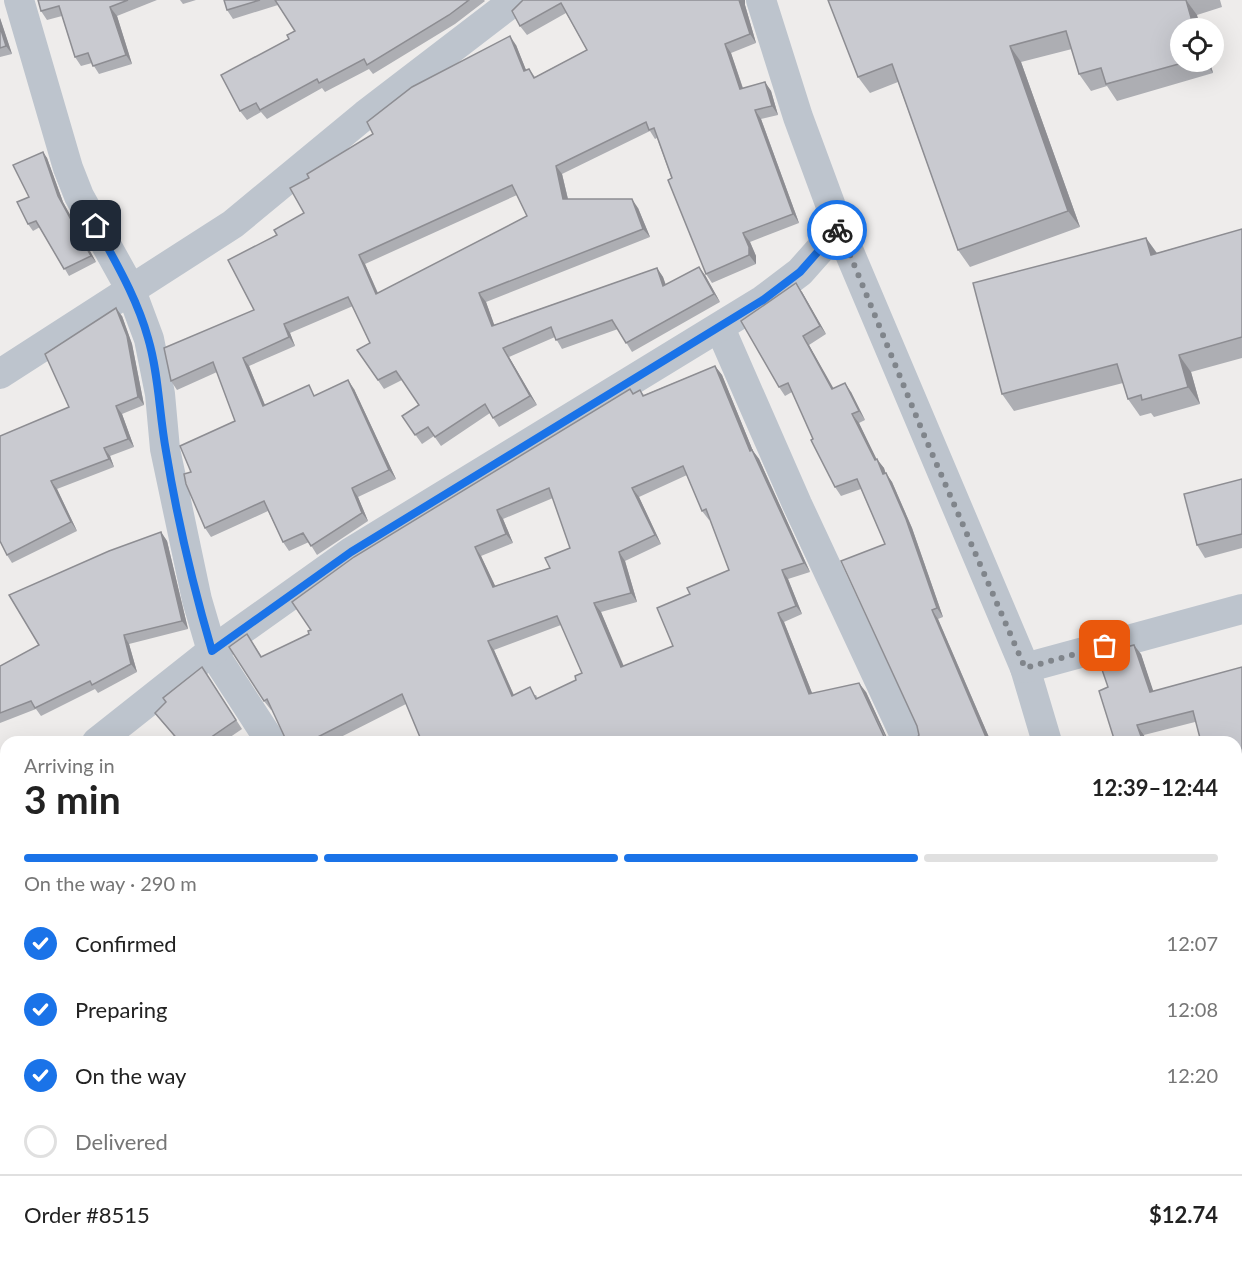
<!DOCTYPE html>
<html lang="en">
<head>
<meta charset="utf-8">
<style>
	body { margin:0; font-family:Lato,sans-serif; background:#f2f2f2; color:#222; height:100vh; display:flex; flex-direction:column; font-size:22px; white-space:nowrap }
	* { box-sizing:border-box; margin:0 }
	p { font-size:20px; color:#767676 }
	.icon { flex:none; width:33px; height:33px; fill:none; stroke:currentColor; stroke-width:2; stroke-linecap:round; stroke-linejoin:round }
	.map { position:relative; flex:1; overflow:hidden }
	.panel { position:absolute; left:0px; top:736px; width:1242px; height:530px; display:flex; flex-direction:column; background:#fff; border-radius:18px 18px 0 0; box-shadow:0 6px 24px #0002 }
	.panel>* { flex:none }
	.buttons { position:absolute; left:1170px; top:18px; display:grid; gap:12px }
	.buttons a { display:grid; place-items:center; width:54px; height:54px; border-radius:50%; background:#fff; box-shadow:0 6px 24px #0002; font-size:30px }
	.pin { position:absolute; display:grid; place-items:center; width:51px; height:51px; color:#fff; margin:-26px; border-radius:12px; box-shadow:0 3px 9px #0006 }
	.courier { position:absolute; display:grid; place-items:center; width:60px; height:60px; margin:-30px; border:4px solid #1a73e8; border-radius:50%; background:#fff; color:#222; box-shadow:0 2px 8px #0007 }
	.head em { font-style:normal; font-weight:700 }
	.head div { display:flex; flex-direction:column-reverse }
	.head { display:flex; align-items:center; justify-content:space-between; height:102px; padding:0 24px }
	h1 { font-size:39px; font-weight:700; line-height:45px }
	.bar { display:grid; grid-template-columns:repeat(4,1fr); gap:9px 6px; align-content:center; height:72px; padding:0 24px }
	.bar i { height:8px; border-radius:4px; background:#e0e0e0 }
	.bar .active { background:#1a73e8 }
	.bar p { grid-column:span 4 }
	.line { display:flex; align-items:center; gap:15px; padding:0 24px; border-top:2px solid #e0e0e0 }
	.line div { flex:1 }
	ol { padding:0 24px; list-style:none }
	li { display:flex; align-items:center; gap:18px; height:66px }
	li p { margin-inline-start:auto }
	li .icon { padding:6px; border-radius:50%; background:#1a73e8; color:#fff; stroke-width:4 }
	li:last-child { color:#767676 }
	li i { width:33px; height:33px; border:3px solid #e0e0e0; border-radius:50% }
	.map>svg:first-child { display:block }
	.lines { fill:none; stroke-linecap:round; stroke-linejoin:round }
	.minor { stroke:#bdc4cd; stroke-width:30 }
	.wall { fill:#adaeb3; fill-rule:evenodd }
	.shaded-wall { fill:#8d8d92 }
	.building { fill:#c9cad0; stroke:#8d8d92; stroke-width:1.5; fill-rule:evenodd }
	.done { stroke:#80858b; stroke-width:6; stroke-dasharray:0 10.8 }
	.route { stroke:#1a73e8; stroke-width:8 }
</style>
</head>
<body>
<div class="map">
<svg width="1242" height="1265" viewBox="0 0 1242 1265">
	<rect width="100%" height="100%" fill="#eeeceb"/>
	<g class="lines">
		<g class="minor">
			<path d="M19,0L68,168L79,196L130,288L149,339L160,394L165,449L197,600L212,651L271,742"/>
			<path d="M761,0L798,117L839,228L1025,668L1047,742"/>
			<path d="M720,328L797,504L908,742"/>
			<path d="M0,374L233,224L365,115L515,0"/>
			<path d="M1025,668L1242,609"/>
			<path d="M97,742L212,651L351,552L763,300L800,272L839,228"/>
			<path d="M0,874L6,884"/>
			<path d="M0,916L6,901"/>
			<path d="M1236,1251L1241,1265"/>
			<path d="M528,1260L530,1265"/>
			<path d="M835,1260L837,1265"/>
			<path d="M1156,1265L1169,1260"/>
		</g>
	</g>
	<g class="wall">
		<path d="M38,0H157L117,16L132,64L99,74L92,63L81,66L75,57L62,16L47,20L41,11Z"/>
		<path d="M180,0H196L183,4Z"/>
		<path d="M224,0H484L485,1L455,24L373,74L369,69L325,92L322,88L267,119L261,112L247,120L240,111L295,31L278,5L233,19L227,10Z"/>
		<path d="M523,0H745V5L756,43L731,53L743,88L765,82L771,91L778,115L761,119L799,223L750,242L756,256V264L712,283L706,274L657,138L655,139L650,131L562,174L568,199L638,208L650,237L486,302L494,325L657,268L663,277L666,285L705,275L720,302L632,352L618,329L562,349L555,337L509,357L537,405L499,427L490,413L441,446L434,436L422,444L402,416L419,405L402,380L384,389L357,350L370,343L353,306L290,333L295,346L249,366L265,405L316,395L354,389L396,479L358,497L368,521L317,555L309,542L289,551L283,542L268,511L211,537L205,528L191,472L235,421L217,372L177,390L171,381L254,310L277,235L304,213L309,178L373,134L516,45L526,70L529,69L535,77L587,50L566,13L527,35L520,26ZM517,195L527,216L378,293L365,264Z"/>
		<path d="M828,0H1220L1222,7L1197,15L1180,62H1210L1213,73L1117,101L1107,86L1091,91L1079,74L1072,49L1021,62L1080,227L970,267L958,250L898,82L870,93L858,77Z"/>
		<path d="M0,18L12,54L0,57Z"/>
		<path d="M43,152L47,158L63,202L96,262L69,276L40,227L33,231L28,224L29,197Z"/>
		<path d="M1242,229V358L1191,372L1200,404L1154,417L1151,413L1140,416L1128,399L1123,383L1014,411L1002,394L1146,238L1157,253Z"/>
		<path d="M802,292L826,334L809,345L833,389L851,392L865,420L859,423L876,460L884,468L885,473L892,482L912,528L943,617L938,619L991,742H914L919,735L885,544L861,489L841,496L835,487L792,392L785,396L779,387Z"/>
		<path d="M122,316L132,344L144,405L122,414L134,447L110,456L114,467L57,489L77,531L12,563L7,555L69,407Z"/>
		<path d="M715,366L722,375L753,451L759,459L810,572L788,579L802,614L784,622L812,693L866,692L889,742L406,704L331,742H287L272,709L271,710L264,701L253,643L262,657L309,634L311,630L630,389L633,394L640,390L644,395ZM687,475L702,511L709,520L710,519L729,570L690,594L673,646L623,666L601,612L637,602L625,561L661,544L639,497ZM553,498L570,548L550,568L495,586L481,556L513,543L503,519ZM561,625L582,673L576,680L538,699L536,695H514L494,650Z"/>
		<path d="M1242,479V548L1205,558L1197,545Z"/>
		<path d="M161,532L167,541L188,629L129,644L137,672L98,693L95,689L41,716L36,709L0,723V666L39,645Z"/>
		<path d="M1141,654L1153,692L1242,667V892L1236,894V742L1195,722L1144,735L1108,687Z"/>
		<path d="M208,676L242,729L223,742H179L155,713Z"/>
		<path d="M0,767L6,780V787L0,791Z"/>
		<path d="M6,1200V1257L0,1260V1202Z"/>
		<path d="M1024,1260H1046L1034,1265H1028Z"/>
		<path d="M1051,1260H1077L1065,1265H1055Z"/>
	</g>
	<g class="shaded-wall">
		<path d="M739,0H745V5L756,43L750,34Z"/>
		<path d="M1186,0L1197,15L1201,28H1194Z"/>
		<path d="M110,7L117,16L132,64L126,55Z"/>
		<path d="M0,18L12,54L6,46L0,27Z"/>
		<path d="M510,36L516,45L530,80L524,71Z"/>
		<path d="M725,44L731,53L746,98L740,89Z"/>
		<path d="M1010,46L1021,62L1080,227L1068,211Z"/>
		<path d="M1205,62H1210L1213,73Z"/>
		<path d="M765,82L771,91L778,115L772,106Z"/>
		<path d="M755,110L761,119L799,223L793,214Z"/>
		<path d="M43,152L47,158L63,202L96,262L91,256L58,196Z"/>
		<path d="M556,166L562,174L570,208L563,199Z"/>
		<path d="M632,199L638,208L650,237L643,229Z"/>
		<path d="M743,233L750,242L756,256V264L749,255Z"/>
		<path d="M1146,238L1158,255H1151Z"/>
		<path d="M359,255L365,264L382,303L376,294Z"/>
		<path d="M699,267L705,275L720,302L714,294Z"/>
		<path d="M657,268L663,277L669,295L663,286Z"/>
		<path d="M796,283L802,292L826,334L820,326Z"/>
		<path d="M479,293L486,302L498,335L492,326Z"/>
		<path d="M116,308L122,316L132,344L144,405L138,397Z"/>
		<path d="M284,324L290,333L295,346L289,337Z"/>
		<path d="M803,336L809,345L839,398L832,389Z"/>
		<path d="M503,348L509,357L537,405L530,396Z"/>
		<path d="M1179,355L1191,372L1200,404L1188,387Z"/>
		<path d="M243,358L249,366L269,415L263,406Z"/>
		<path d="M715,366L722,375L753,451L759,459L810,572L804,563L750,451Z"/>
		<path d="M348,380L354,389L396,479L389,470Z"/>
		<path d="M845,383L851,392L865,420L859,411Z"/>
		<path d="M116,406L122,414L134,447L128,439Z"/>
		<path d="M852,414L859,423L881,468L877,459L884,468L889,483L875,460Z"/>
		<path d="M104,448L110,456L114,467L109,459Z"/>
		<path d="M886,473L892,482L912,528L943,617L937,608Z"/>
		<path d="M51,481L57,489L77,531L71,522Z"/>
		<path d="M352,488L358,497L368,521L362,513Z"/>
		<path d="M632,488L639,497L661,544L655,535Z"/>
		<path d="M497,510L503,519L513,543L506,534Z"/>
		<path d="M161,532L167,541L188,629L182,621Z"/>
		<path d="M475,547L481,556L500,596L493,587Z"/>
		<path d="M619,552L625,561L637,602L631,593Z"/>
		<path d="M782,570L788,579L802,614L796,606Z"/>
		<path d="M594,603L601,612L628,676L621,667Z"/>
		<path d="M932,610L938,619L991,742H988Z"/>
		<path d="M778,613L784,622L816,703L809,694Z"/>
		<path d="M124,635L129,644L137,672L131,664Z"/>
		<path d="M488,641L494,650L518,705L512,696Z"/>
		<path d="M1134,645L1141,654L1157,702L1150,692Z"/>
		<path d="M859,683L866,692L889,742H888Z"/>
		<path d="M1137,725L1144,735L1146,742H1143Z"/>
		<path d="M0,767L6,780V782L0,771Z"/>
		<path d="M814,1260H819V1265H817Z"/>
		<path d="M968,1260H971L973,1265H970Z"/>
		<path d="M1195,1260H1198L1200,1265H1197Z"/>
	</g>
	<g class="building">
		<path d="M38,0H128L110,7L126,55L93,66L88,53L75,57L59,6L41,11Z"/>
		<path d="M224,0H260L227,10Z"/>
		<path d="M275,0H469L449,15L367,65L364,59L319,83L317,79L260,110L256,103L240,111L221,75L289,39L287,35L295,31Z"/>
		<path d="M523,0H739L750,34L725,44L740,89L765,82L772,106L755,110L793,214L743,233L749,247V255L706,274L668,180L672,178L654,128L649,130L646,122L556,166L563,199H632L643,229L479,293L492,326L657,268L663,286L699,267L714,294L626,343L612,320L556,340L551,327L503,348L530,396L493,418L485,404L435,437L428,427L415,435L402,416L419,405L396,371L378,380L357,350L370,343L348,297L284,324L289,337L243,358L263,406L309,385L314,396L348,380L389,470L352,488L362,513L311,546L303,533L283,542L264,501L205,528L186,484L184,474L191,472L180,446L235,421L213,362L171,381L164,348L254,310L228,260L277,235L274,230L304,213L290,188L309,178L307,174L373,134L367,122L412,87L510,36L524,71L529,69L534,78L587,50L561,3L520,26L512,11ZM512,185L527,216L376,294L359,255Z"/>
		<path d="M828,0H1186L1194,28H1180V62H1186L1106,84L1101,68L1079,74L1066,31L1010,46L1068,211L958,250L892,64L858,77Z"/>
		<path d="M0,27L6,46L0,48Z"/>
		<path d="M43,152L58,196L91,256L64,269L36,221L28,224L17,202L29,197L13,165Z"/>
		<path d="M1242,229V337L1179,355L1188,387L1142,400L1141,395L1128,399L1117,364L1002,394L973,283L1146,238L1151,255Z"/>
		<path d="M796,283L820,326L803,336L832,389L845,383L859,411L852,414L875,460L877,459L883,474L886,473L906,519L937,608L932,610L988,742H914L919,735L917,726L841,561L885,544L857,479L835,487L811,440L813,439L788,383L779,387L741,321Z"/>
		<path d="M116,308L127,336L138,397L116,406L128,439L104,448L109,459L51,481L71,522L7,555L0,541V436L69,407L45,354Z"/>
		<path d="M715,366L750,451L752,450L804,563L782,570L796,606L778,613L809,694L859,683L886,741L889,742H422L402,694L308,742H287L267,699L264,701L229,647L247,634L261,657L309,634L308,631L311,630L292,602L354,557L630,389L633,394L640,390L643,396ZM683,466L702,511L706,509L729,570L687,588L690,594L657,608L673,646L621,667L594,603L631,593L619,552L655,535L632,488ZM549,488L570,548L545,558L550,568L493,587L475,547L506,534L497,510ZM557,616L582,673L575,676L576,680L536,699L530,687L512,696L488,641Z"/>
		<path d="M1242,479V534L1197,545L1184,494Z"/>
		<path d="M161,532L182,621L124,635L131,664L92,685L90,681L35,708L31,701L0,713V666L39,645L9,595L109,551Z"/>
		<path d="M1134,645L1150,692L1242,667V880L1236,882V742H1201L1193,711L1137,725L1143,742H1115L1099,691L1108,687L1097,655Z"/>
		<path d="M202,667L236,720L204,742H180L155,713L166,702L163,698Z"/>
		<path d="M6,1200V1245L0,1249V1202Z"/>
		<path d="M119,1260H277L280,1264L278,1265H121Z"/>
		<path d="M363,1260H506L509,1265H353Z"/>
		<path d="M567,1260H814L817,1265H569Z"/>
		<path d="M848,1260H968L970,1265H846Z"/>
		<path d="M1175,1260H1195L1197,1265H1167Z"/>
	</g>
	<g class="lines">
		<path class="done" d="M837,230L839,228L924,435L1025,668L1105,646"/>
		<path class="route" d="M96,226C116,263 137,298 148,338C159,375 159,413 166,451C177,518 193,586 212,651L351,552L763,300L800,272L837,230"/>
	</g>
</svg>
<div class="buttons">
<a><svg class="icon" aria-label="locate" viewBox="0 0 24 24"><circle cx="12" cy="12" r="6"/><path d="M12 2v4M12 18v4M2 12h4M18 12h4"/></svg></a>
</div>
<div class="pin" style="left:1105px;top:646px;background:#ea580c"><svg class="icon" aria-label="bag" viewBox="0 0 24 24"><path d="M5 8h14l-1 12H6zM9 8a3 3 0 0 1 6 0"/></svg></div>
<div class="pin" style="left:96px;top:226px;background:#1f2937"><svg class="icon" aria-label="home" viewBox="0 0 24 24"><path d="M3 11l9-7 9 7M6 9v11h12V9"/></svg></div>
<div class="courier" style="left:837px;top:230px"><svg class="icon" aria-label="bike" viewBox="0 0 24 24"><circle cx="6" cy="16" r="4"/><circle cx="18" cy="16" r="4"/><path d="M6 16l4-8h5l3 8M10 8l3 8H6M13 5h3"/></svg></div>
<section class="panel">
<div class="head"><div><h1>3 min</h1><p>Arriving in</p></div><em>12:39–12:44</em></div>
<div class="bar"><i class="active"></i><i class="active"></i><i class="active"></i><i></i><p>On the way · 290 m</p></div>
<ol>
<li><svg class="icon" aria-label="check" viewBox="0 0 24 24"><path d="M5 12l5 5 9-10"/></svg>Confirmed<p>12:07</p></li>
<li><svg class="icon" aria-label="check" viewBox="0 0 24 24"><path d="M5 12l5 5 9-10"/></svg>Preparing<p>12:08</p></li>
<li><svg class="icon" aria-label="check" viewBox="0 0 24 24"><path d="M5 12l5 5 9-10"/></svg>On the way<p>12:20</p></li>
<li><i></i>Delivered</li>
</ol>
<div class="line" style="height:78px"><div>Order #8515</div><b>$12.74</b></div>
</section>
</div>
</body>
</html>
